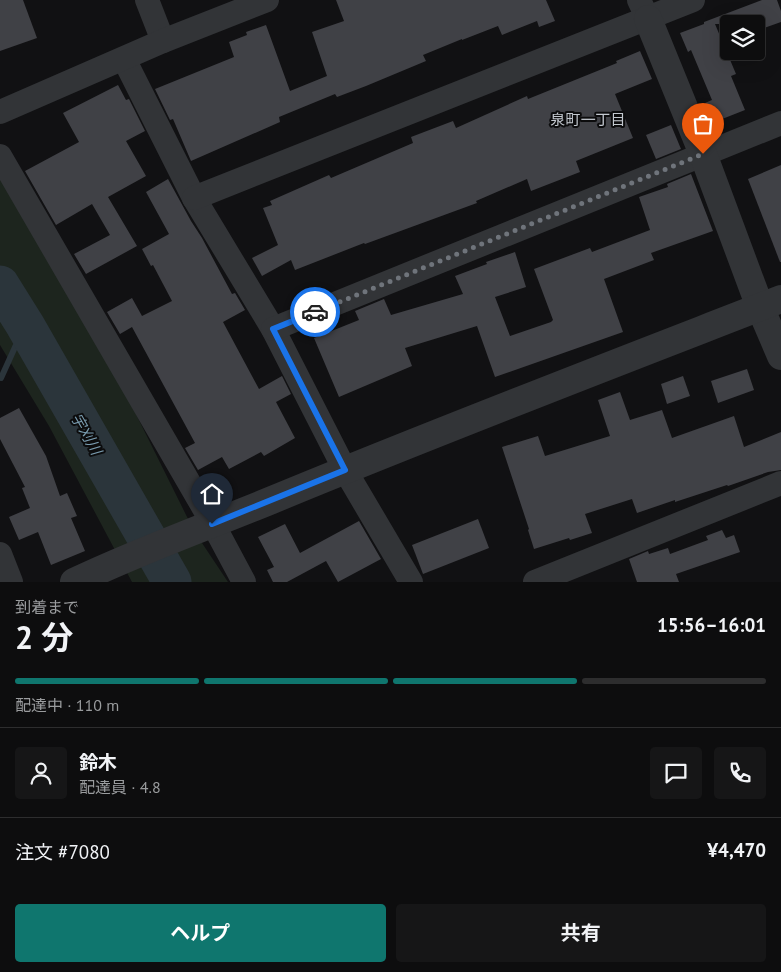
<!DOCTYPE html>
<html lang="ja">
<head>
<meta charset="utf-8">
<style>
	body { margin:0; font-family:"PT Sans","Noto Sans JP",sans-serif; background:#161617; color:#f1f3f6; height:100vh; display:flex; flex-direction:column; font-size:19px; white-space:nowrap }
	* { box-sizing:border-box; margin:0 }
	p { font-size:16px; color:#9a9c9e }
	.icon { flex:none; width:28px; height:28px; fill:none; stroke:currentColor; stroke-width:2; stroke-linecap:round; stroke-linejoin:round }
	.map { position:relative; height:582px; overflow:hidden }
	.drawer { display:flex; flex-direction:column; background:#0d0d0e; flex:1 }
	.drawer>* { flex:none }
	.fabs { position:absolute; left:720px; top:15px; display:grid; gap:10px }
	.fabs a { display:grid; place-items:center; width:45px; height:45px; border-radius:5px; background:#0d0d0e; box-shadow:0 5px 20px #0002,0 0 0 1px #2d2d2e; font-size:25px }
	.pin { position:absolute; display:grid; place-items:center; width:42px; height:42px; color:#fff; margin:-51px -21px; border-radius:50% 50% 50% 0; rotate:-45deg; box-shadow:0 0 5px #0007 }
	.pin .icon { rotate:45deg }
	.courier { position:absolute; display:grid; place-items:center; width:50px; height:50px; margin:-25px; border:4px solid #1a73e8; border-radius:50%; background:#fff; color:#222; box-shadow:0 1px 6px #0007 }
	.head em { font-style:normal; font-weight:700 }
	.head div { display:flex; flex-direction:column-reverse }
	.head { display:flex; align-items:center; justify-content:space-between; height:85px; padding:0 15px }
	h1 { font-size:32px; font-weight:700; line-height:38px }
	.bar { display:grid; grid-template-columns:repeat(4,1fr); gap:8px 5px; align-content:center; height:60px; padding:0 15px }
	.bar i { height:6px; border-radius:4px; background:#2d2d2e }
	.bar .selected { background:#0f766e }
	.bar p { grid-column:span 4 }
	.line { display:flex; align-items:center; gap:12px; padding:0 15px; border-top:1px solid #2d2d2e }
	.line div { flex:1 }
	.round { display:grid; place-items:center; flex:none; width:52px; height:52px; border-radius:5px; background:#161617 }
	.primary-button { display:flex; gap:10px; margin-top:auto; padding:10px 15px }
	.primary-button a { flex:1; height:58px; border-radius:5px; background:#0f766e; color:#fff; font-size:20px; font-weight:700; line-height:58px; text-align:center }
	.primary-button a+a { background:#161617; color:#f1f3f6 }
	.map>svg:first-child { display:block }
	.green { fill:#1d251e }
	.lines { fill:none; stroke-linecap:round; stroke-linejoin:round }
	.stream { stroke:#2b353b; stroke-width:6 }
	.river { stroke:#2b353b; stroke-width:39 }
	.building { fill:#404146 }
	.minor { stroke:#323437; stroke-width:24 }
	.tertiary { stroke:#323437; stroke-width:28 }
	.done { stroke:#6f747b; stroke-width:5; stroke-dasharray:0 9 }
	.route { stroke:#1a73e8; stroke-width:6 }
	.labels { text-anchor:middle; stroke-width:4; stroke-linejoin:round; paint-order:stroke }
	.neighbourhood-label { font-size:15px; fill:#c3c8cf; stroke:#0c0c0d }
	.water-label { font-size:15px; font-style:italic; fill:#799bae; stroke:#0c0c0d }
</style>
</head>
<body>
<div class="map">
<svg width="781" height="582" viewBox="0 0 781 582">
	<rect width="100%" height="100%" fill="#111113"/>
	<path class="green" d="M0,150L54,249L194,531L228,582H132L49,426L0,345Z"/>
	<g class="lines">
		<path class="stream" d="M1,378L25,325"/>
		<path class="river" d="M0,285L25,325L172,582"/>
	</g>
	<g class="building">
		<path d="M0,0H23L37,38L0,51Z"/>
		<path d="M336,0H546L555,21L539,27L537,21L502,35L498,26L462,40V39L423,55L426,61L366,86L337,97L335,94L279,117L280,122L191,161L173,119L170,120L155,89L234,57L229,42L247,35L246,32L266,25L290,91L327,76L312,32L344,21Z"/>
		<path d="M762,0H777L781,11V22L756,31V24H715L736,74L731,76L745,110L712,123L705,103L712,100L691,50L688,52L680,33L704,24V22Z"/>
		<path d="M640,51L652,79L615,94L633,138L576,161L580,172L531,191L527,179L476,201L477,203L365,244L364,243L295,270L291,260L262,276L252,258L278,245L263,208L272,205L270,201L329,175L331,178L413,143L411,137L453,121L456,128L527,96L528,99L617,63L616,61Z"/>
		<path d="M118,85L126,100L129,99L145,131L126,141L146,176L108,197L137,246L86,274L74,254L110,235L92,204L56,225L25,171L79,142L63,113Z"/>
		<path d="M671,125L681,149L656,159L646,135Z"/>
		<path d="M781,165V262H780L748,179Z"/>
		<path d="M691,174L713,231L651,253L654,260L604,279L623,332L495,377L477,326L405,348L412,366L339,397L314,338L359,320L355,311L384,299L391,315L463,294L455,276L487,264L486,262L515,252L526,287L495,297L510,336L551,322L553,320L534,269L590,248L592,252L650,230L639,197L668,187L667,184Z"/>
		<path d="M168,179L191,221L202,238L232,294L235,293L245,310L223,322L259,389L282,376L291,394L276,402L295,438L264,456L261,452L229,469L222,457L198,470L185,448L195,443L132,327L120,334L107,312L132,298L142,316L172,301L153,265L151,266L142,249L169,234L146,192Z"/>
		<path d="M747,369L754,390L718,403L711,381Z"/>
		<path d="M683,376L690,396L667,404L661,384Z"/>
		<path d="M620,392L630,420L662,410L672,438L734,416L744,447L781,432V470L768,472L728,486L727,485L675,502V500L637,513L632,499L585,514L592,533L570,540L569,538L534,549L528,530L529,529L502,447L538,436L545,456L610,436L598,400Z"/>
		<path d="M19,408L46,456L60,496L67,493L77,516L71,518L85,551L51,565L38,532L19,540L9,517L30,508L22,488L25,487L0,439V418Z"/>
		<path d="M478,519L489,548L423,574L412,545Z"/>
		<path d="M359,521L381,559L338,582L326,561L287,582H273L267,570L274,567L258,537L285,524L300,553Z"/>
		<path d="M722,530L726,538L734,535L740,552L676,574L679,582H637L629,559L648,551L649,554L668,548L670,554L708,540L706,536Z"/>
	</g>
	<g class="lines">
		<g class="minor">
			<path d="M147,0L163,41"/>
			<path d="M639,0L648,19"/>
			<path d="M124,59L194,198L273,329L345,470L411,582"/>
			<path d="M0,112L163,41L267,0"/>
			<path d="M0,156L213,524L244,582"/>
			<path d="M194,198L693,0"/>
			<path d="M273,329L781,123"/>
			<path d="M0,554L11,582"/>
			<path d="M535,582L781,483"/>
		</g>
		<g class="tertiary">
			<path d="M648,19L703,154L760,307L781,356"/>
			<path d="M74,582C139,551 206,527 272,500C441,430 611,365 781,299"/>
		</g>
	</g>
	<g class="lines">
		<path class="done" d="M315,312L703,154"/>
		<path class="route" d="M212,524L345,470L273,329L315,312"/>
	</g>
	<g class="labels">
		<g class="neighbourhood-label">
			<text x="588" y="125">泉町一丁目</text>
		</g>
		<g class="water-label">
			<text transform="translate(86 434) rotate(60)" y="5">宇刈川</text>
		</g>
	</g>
</svg>
<div class="fabs">
<a><svg class="icon" aria-label="layers" viewBox="0 0 24 24"><path d="M12 4l9 5-9 5-9-5zM3 14l9 5 9-5"/></svg></a>
</div>
<div class="pin" style="left:703px;top:154px;background:#ea580c"><svg class="icon" aria-label="bag" viewBox="0 0 24 24"><path d="M5 8h14l-1 12H6zM9 8a3 3 0 0 1 6 0"/></svg></div>
<div class="pin" style="left:212px;top:524px;background:#1f2937"><svg class="icon" aria-label="home" viewBox="0 0 24 24"><path d="M3 11l9-7 9 7M6 9v11h12V9"/></svg></div>
<div class="courier" style="left:315px;top:312px"><svg class="icon" aria-label="car" viewBox="0 0 24 24"><path d="M5 17H2v-5l4-1 3-4h7l3 4 3 1v5h-3M9 17h6M6 11h13"/><circle cx="7" cy="17" r="2"/><circle cx="17" cy="17" r="2"/></svg></div>
</div>
<section class="drawer">
<div class="head"><div><h1>2 分</h1><p>到着まで</p></div><em>15:56–16:01</em></div>
<div class="bar"><i class="selected"></i><i class="selected"></i><i class="selected"></i><i></i><p>配達中 · 110 m</p></div>
<div class="line" style="height:90px"><a class="round"><svg class="icon" aria-label="person" viewBox="0 0 24 24"><circle cx="12" cy="8" r="4"/><path d="M4 21q1-7 8-7t8 7"/></svg></a><div><b>鈴木</b><p>配達員 · 4.8</p></div><a class="round"><svg class="icon" aria-label="chat" viewBox="0 0 24 24"><path d="M4 5h16v11H9l-5 4z"/></svg></a><a class="round"><svg class="icon" aria-label="phone" viewBox="0 0 24 24"><path d="M5 4h4l2 5-3 2q2 4 5 5l2-3 5 2v4C11 20 4 13 5 4z"/></svg></a></div>
<div class="line" style="height:65px"><div>注文 #7080</div><b>¥4,470</b></div>
<div class="primary-button"><a>ヘルプ</a><a>共有</a></div>
</section>
</body>
</html>
